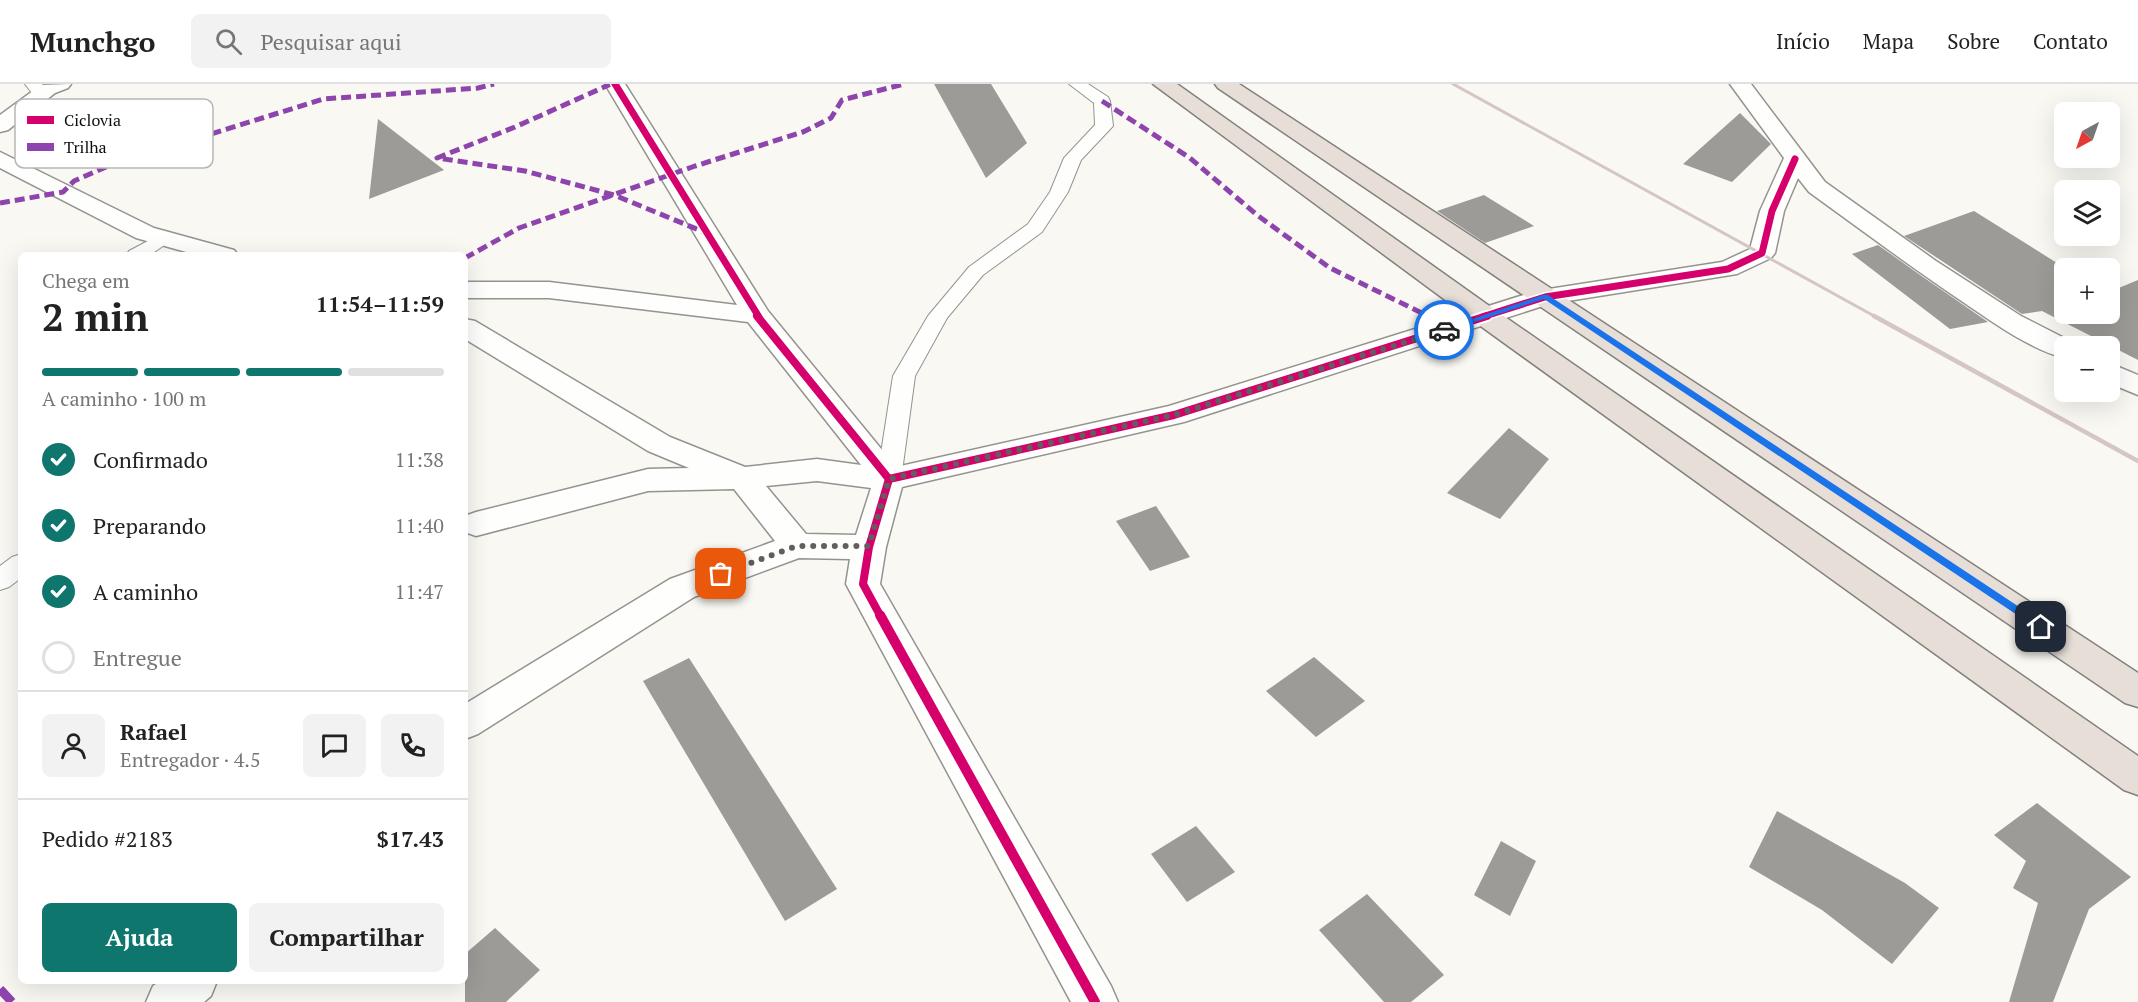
<!DOCTYPE html>
<html lang="pt">
<head>
<meta charset="utf-8">
<style>
	body { margin:0; font-family:"PT Serif",serif; background:#f2f2f2; color:#222; height:100vh; display:flex; flex-direction:column; font-size:22px; white-space:nowrap }
	* { box-sizing:border-box; margin:0 }
	p { font-size:20px; color:#767676 }
	.icon { flex:none; width:33px; height:33px; fill:none; stroke:currentColor; stroke-width:2; stroke-linecap:round; stroke-linejoin:round }
	.map { position:relative; flex:1; overflow:hidden }
	.drawer { position:absolute; left:18px; top:168px; width:450px; height:732px; display:flex; flex-direction:column; background:#fff; border-radius:9px; box-shadow:0 6px 24px #0002 }
	.drawer>* { flex:none }
	.needle { width:39px; rotate:220deg }
	.buttons { position:absolute; left:2054px; top:18px; display:grid; gap:12px }
	.buttons a { display:grid; place-items:center; width:66px; height:66px; border-radius:9px; background:#fff; box-shadow:0 6px 24px #0002; font-size:30px }
	.pin { position:absolute; display:grid; place-items:center; width:51px; height:51px; color:#fff; margin:-26px; border-radius:12px; box-shadow:0 3px 9px #0006 }
	.courier { position:absolute; display:grid; place-items:center; width:60px; height:60px; margin:-30px; border:4px solid #1a73e8; border-radius:50%; background:#fff; color:#222; box-shadow:0 2px 8px #0007 }
	.overview em { font-style:normal; font-weight:800 }
	.overview div { display:flex; flex-direction:column-reverse }
	.overview { display:flex; align-items:center; justify-content:space-between; height:102px; padding:0 24px }
	h1 { font-size:39px; font-weight:800; line-height:45px }
	.bar { display:grid; grid-template-columns:repeat(4,1fr); gap:9px 6px; align-content:center; height:72px; padding:0 24px }
	.bar i { height:8px; border-radius:4px; background:#e0e0e0 }
	.bar .on { background:#0f766e }
	.bar p { grid-column:span 4 }
	.line { display:flex; align-items:center; gap:15px; padding:0 24px; border-top:2px solid #e0e0e0 }
	.line div { flex:1 }
	.round { display:grid; place-items:center; flex:none; width:63px; height:63px; border-radius:9px; background:#f2f2f2 }
	ol { padding:0 24px; list-style:none }
	li { display:flex; align-items:center; gap:18px; height:66px }
	li p { margin-inline-start:auto }
	li .icon { padding:6px; border-radius:50%; background:#0f766e; color:#fff; stroke-width:4 }
	li:last-child { color:#767676 }
	li i { width:33px; height:33px; border:3px solid #e0e0e0; border-radius:50% }
	.action { display:flex; gap:12px; margin-top:auto; padding:12px 24px }
	.action a { flex:1; height:69px; border-radius:9px; background:#0f766e; color:#fff; font-size:24px; font-weight:800; line-height:69px; text-align:center }
	.action a+a { background:#f2f2f2; color:#222 }
	header { display:flex; align-items:center; gap:36px; box-sizing:border-box; height:84px; padding:0 30px; background:#fff; border-bottom:2px solid #e0e0e0 }
	header strong { font-size:28px }
	nav { display:flex; gap:33px; margin-inline-start:auto; font-size:21px }
	.search { width:420px; height:54px; background:#f2f2f2; display:flex; align-items:center; gap:15px; box-sizing:border-box; padding:0 21px; border-radius:9px; color:#767676; font-size:22px }
	.map>svg:first-child { display:block }
	.building { fill:#9d9b97 }
	.lines { fill:none; stroke-linecap:round; stroke-linejoin:round }
	.lane-casing { stroke:#949390; stroke-width:2 }
	.street-casing { stroke:#949390; stroke-width:3 }
	.highway-casing { stroke:#81807d; stroke-width:3 }
	.lane { fill:#fefefd; fill-rule:evenodd }
	.street { fill:#fefefd; fill-rule:evenodd }
	.highway { fill:#e7ded7; fill-rule:evenodd }
	.rail-far1 { stroke:#d5c6c6; stroke-width:3 }
	.rail { stroke:#d5c6c6; stroke-width:4.5 }
	.quiet-far2 { stroke:#8e44ad; stroke-width:5; stroke-dasharray:10 5; stroke-linecap:butt }
	.quiet-far1 { stroke:#8e44ad; stroke-width:7; stroke-dasharray:14 7; stroke-linecap:butt }
	.quiet { stroke:#8e44ad; stroke-width:9; stroke-dasharray:18 9; stroke-linecap:butt }
	.cycleway-far2-casing { stroke:#fff; stroke-width:10 }
	.cycleway-far1-casing { stroke:#fff; stroke-width:12 }
	.cycleway-casing { stroke:#fff; stroke-width:14 }
	.cycleway-far2 { stroke:#d6006c; stroke-width:7 }
	.cycleway-far1 { stroke:#d6006c; stroke-width:8 }
	.cycleway { stroke:#d6006c; stroke-width:10 }
	.route { fill:#1a73e8 }
	.done { stroke:#605f5d; stroke-width:6; stroke-dasharray:0 10.8 }
	.key { fill:#fff; stroke:#b6b6b6; stroke-width:1.5 }
	.key-label { font-size:16px; fill:#0d0d0d }
</style>
</head>
<body>
<header>
<strong>Munchgo</strong>
<div class="search"><svg class="icon" aria-label="search" viewBox="0 0 24 24"><circle cx="10" cy="10" r="6"/><path d="M15 15l6 6"/></svg>Pesquisar aqui</div>
<nav><a>Início</a><a>Mapa</a><a>Sobre</a><a>Contato</a></nav>
</header>
<div class="map">
<svg width="2138" height="918" viewBox="0 0 2138 918">
	<rect width="100%" height="100%" fill="#faf8f2"/>
	<g class="building">
		<path d="M934,0H991L1027,59L986,94Z"/>
		<path d="M1740,29L1771,60L1732,98L1683,80Z"/>
		<path d="M378,35L444,86L369,115Z"/>
		<path d="M1484,111L1534,142L1485,159L1437,127Z"/>
		<path d="M1974,127L2065,184L2064,230H2109V208L2138,196V276L2042,227L2022,230L1904,152Z"/>
		<path d="M1878,161L1923,193L1988,238L1950,245L1852,170Z"/>
		<path d="M1509,344L1549,375L1500,435L1447,409Z"/>
		<path d="M1156,422L1190,473L1150,487L1116,437Z"/>
		<path d="M1314,573L1365,617L1316,653L1266,607Z"/>
		<path d="M689,574L837,805L785,837L643,597Z"/>
		<path d="M2037,719L2131,793L2089,825L2053,918H2009L2038,819L2013,804L2026,777L1994,751Z"/>
		<path d="M1777,727L1905,799L1939,824L1892,880L1822,826L1749,783Z"/>
		<path d="M1196,742L1235,788L1187,818L1151,770Z"/>
		<path d="M1501,757L1536,777L1510,832L1474,811Z"/>
		<path d="M1367,810L1444,891L1411,918H1384L1319,846Z"/>
		<path d="M495,844L540,886L506,918H465V870Z"/>
	</g>
	<g class="lines">
		<g class="lane-casing">
			<g id="lane">
				<path d="M25,0H42L49,10L47,13H35Z"/>
				<path d="M1069,0H1088L1108,13L1110,17L1113,42L1081,76L1068,108L1042,148L983,191L947,234L915,292L901,395L898,401L889,403L880,401L877,395L893,292L928,232L969,183L1028,140L1050,108L1064,74L1095,41L1094,19Z"/>
				<path d="M163,149L170,151L173,155L150,171H126L129,167Z"/>
				<path d="M21,470V494L9,503L0,506V482L12,473Z"/>
			</g>
		</g>
		<g class="street-casing">
			<g id="street">
				<path d="M71,0L68,4L55,9L8,46L0,48V31L41,1Z"/>
				<path d="M605,0H625L768,227L896,383L1169,322L1536,207L1722,178L1750,165L1760,127L1784,74L1730,0H1751L1825,98L1936,177L2021,232L2074,259L2076,262H2064V274C2028,264 1994,239 1963,218C1911,183 1860,145 1809,108L1798,94L1784,127L1775,169L1771,174L1737,190L1549,220L1184,338L902,403L886,463L880,500L1111,902L1118,918H1071L846,500L850,475L799,474L694,513L478,650L465,655V620L670,495L775,457L734,405L648,407L476,452L465,448V432L476,428L648,385L689,384L648,367L465,255V235L475,237L670,353L745,383L817,375L861,381L748,238L549,214H465V198H549L737,221ZM817,397L871,404L856,451L806,450L766,402Z"/>
				<path d="M0,68L154,144L234,166L238,171H197L136,154L0,84Z"/>
				<path d="M2109,279L2138,291V311L2109,299Z"/>
				<path d="M160,897H217L211,912L204,918H146L153,902Z"/>
			</g>
		</g>
		<g class="highway-casing">
			<g id="highway">
				<path d="M1153,0H1177L1495,226L2138,672V711L2124,706L1475,238Z"/>
				<path d="M1215,0H1239L2138,589V623L2125,619L1218,4Z"/>
			</g>
		</g>
		<use href="#lane" class="lane"/>
		<use href="#street" class="street"/>
		<use href="#highway" class="highway"/>
		<path class="rail-far1" d="M1453,0L1876,233"/>
		<path class="rail" d="M1874,232L2138,377"/>
		<g class="quiet-far2">
			<path d="M611,0L515,43L437,74L525,87L614,111L704,148"/>
			<path d="M1102,17L1190,74L1257,131L1330,184L1430,233"/>
			<path d="M0,119L63,108L74,97L106,83L323,15L478,4L494,0"/>
			<path d="M465,174L519,144L695,82L803,48L831,34L842,16L904,0"/>
		</g>
		<path class="quiet-far1" d="M1427,232L1450,243"/>
		<path class="quiet" d="M0,905L12,918"/>
		<g class="cycleway-far2-casing">
			<g id="cycleway-far2">
				<path d="M615,0L759,233"/>
				<path d="M1482,233L1545,213L1728,185L1762,169L1772,127L1795,75"/>
			</g>
		</g>
		<g class="cycleway-far1-casing">
			<g id="cycleway-far1">
				<path d="M757,232L889,395"/>
				<path d="M881,533L863,500L869,463L889,395L1174,331L1487,232"/>
			</g>
		</g>
		<g class="cycleway-casing">
			<path id="cycleway" d="M880,531L1095,918"/>
		</g>
		<use href="#cycleway-far2" class="cycleway-far2"/>
		<use href="#cycleway-far1" class="cycleway-far1"/>
		<use href="#cycleway" class="cycleway"/>
	</g>
	<path class="route" d="M1543,211H1548L2045,540V545H2038L1544,215L1447,247L1440,246Z"/>
	<g class="lines">
		<path class="done" d="M721,490L797,462H869L889,395L1174,331L1444,246"/>
	</g>
	<rect x="15" y="15" width="198" height="69" rx="9" class="key"/>
	<rect x="27" y="32" width="27" height="8" fill="#d6006c"/>
	<rect x="27" y="59" width="27" height="8" fill="#8e44ad"/>
	<g class="key-label">
		<text x="64" y="42">Ciclovia</text>
		<text x="64" y="69">Trilha</text>
	</g>
</svg>
<div class="buttons">
<a><svg class="needle" viewBox="-14 -14 28 28"><path d="M0-13l5 13h-10z" fill="#e53935"/><path d="M0 13l5-13h-10z" fill="#767676"/></svg></a>
<a><svg class="icon" aria-label="layers" viewBox="0 0 24 24"><path d="M12 4l9 5-9 5-9-5zM3 14l9 5 9-5"/></svg></a>
<a>+</a>
<a>−</a>
</div>
<div class="pin" style="left:721px;top:490px;background:#ea580c"><svg class="icon" aria-label="bag" viewBox="0 0 24 24"><path d="M5 8h14l-1 12H6zM9 8a3 3 0 0 1 6 0"/></svg></div>
<div class="pin" style="left:2041px;top:543px;background:#1f2937"><svg class="icon" aria-label="home" viewBox="0 0 24 24"><path d="M3 11l9-7 9 7M6 9v11h12V9"/></svg></div>
<div class="courier" style="left:1444px;top:246px"><svg class="icon" aria-label="car" viewBox="0 0 24 24"><path d="M5 17H2v-5l4-1 3-4h7l3 4 3 1v5h-3M9 17h6M6 11h13"/><circle cx="7" cy="17" r="2"/><circle cx="17" cy="17" r="2"/></svg></div>
<section class="drawer">
<div class="overview"><div><h1>2 min</h1><p>Chega em</p></div><em>11:54–11:59</em></div>
<div class="bar"><i class="on"></i><i class="on"></i><i class="on"></i><i></i><p>A caminho · 100 m</p></div>
<ol>
<li><svg class="icon" aria-label="check" viewBox="0 0 24 24"><path d="M5 12l5 5 9-10"/></svg>Confirmado<p>11:38</p></li>
<li><svg class="icon" aria-label="check" viewBox="0 0 24 24"><path d="M5 12l5 5 9-10"/></svg>Preparando<p>11:40</p></li>
<li><svg class="icon" aria-label="check" viewBox="0 0 24 24"><path d="M5 12l5 5 9-10"/></svg>A caminho<p>11:47</p></li>
<li><i></i>Entregue</li>
</ol>
<div class="line" style="height:108px"><a class="round"><svg class="icon" aria-label="person" viewBox="0 0 24 24"><circle cx="12" cy="8" r="4"/><path d="M4 21q1-7 8-7t8 7"/></svg></a><div><b>Rafael</b><p>Entregador · 4.5</p></div><a class="round"><svg class="icon" aria-label="chat" viewBox="0 0 24 24"><path d="M4 5h16v11H9l-5 4z"/></svg></a><a class="round"><svg class="icon" aria-label="phone" viewBox="0 0 24 24"><path d="M5 4h4l2 5-3 2q2 4 5 5l2-3 5 2v4C11 20 4 13 5 4z"/></svg></a></div>
<div class="line" style="height:78px"><div>Pedido #2183</div><b>$17.43</b></div>
<div class="action"><a>Ajuda</a><a>Compartilhar</a></div>
</section>
</div>
</body>
</html>
